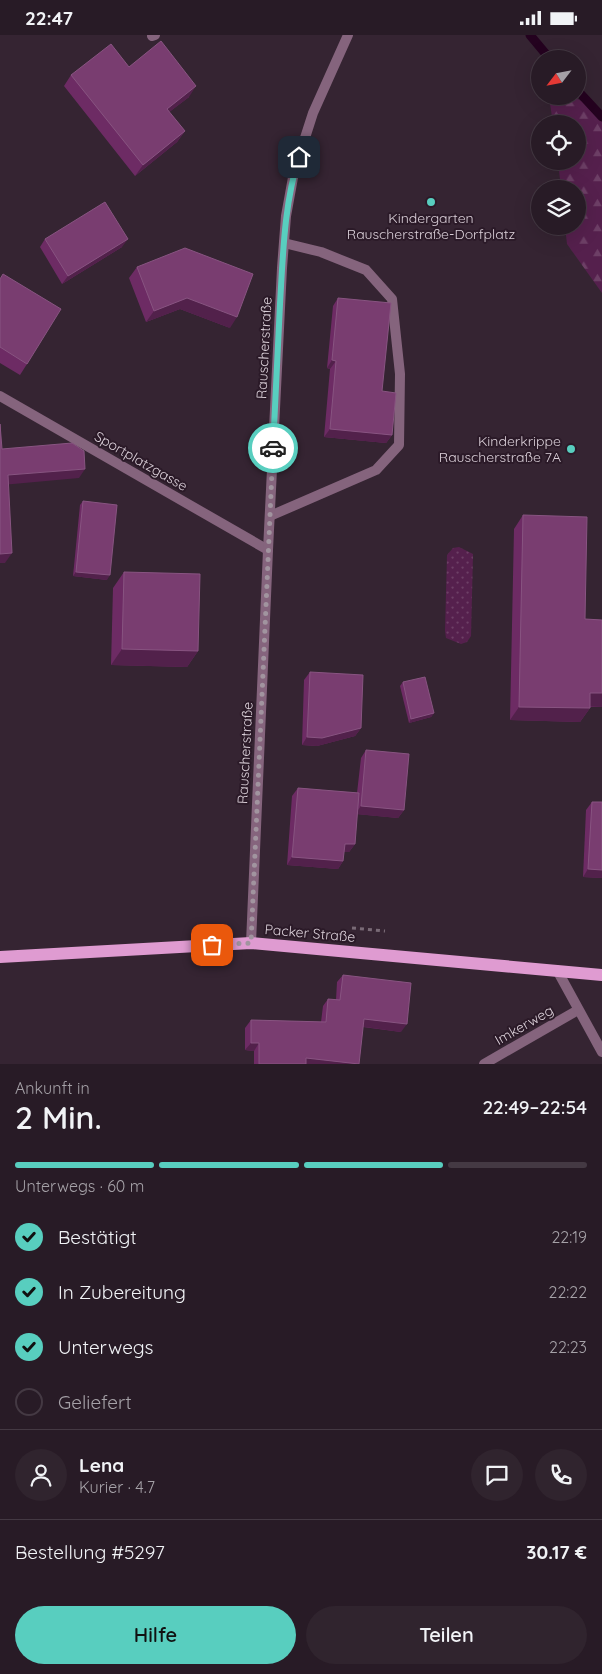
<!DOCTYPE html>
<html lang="de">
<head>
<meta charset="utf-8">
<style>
	body { margin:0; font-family:Quicksand,sans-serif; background:#30242e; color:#f1f3f6; height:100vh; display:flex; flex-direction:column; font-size:19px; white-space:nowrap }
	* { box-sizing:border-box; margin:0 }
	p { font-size:16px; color:#a5a1a7 }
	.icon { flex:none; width:28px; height:28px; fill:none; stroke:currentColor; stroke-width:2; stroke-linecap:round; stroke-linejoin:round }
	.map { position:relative; height:1029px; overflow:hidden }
	.panel { display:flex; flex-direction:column; background:#281b26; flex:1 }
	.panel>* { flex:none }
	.needle { width:32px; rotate:238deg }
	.controls { position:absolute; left:531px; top:15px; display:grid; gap:10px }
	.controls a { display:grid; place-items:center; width:55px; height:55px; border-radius:50%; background:#281b26; box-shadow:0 5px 20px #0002,0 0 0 1px #443943; font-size:25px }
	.pin { position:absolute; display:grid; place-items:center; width:42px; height:42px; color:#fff; margin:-21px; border-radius:10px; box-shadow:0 2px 8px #0006 }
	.courier { position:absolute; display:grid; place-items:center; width:50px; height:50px; margin:-25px; border:4px solid #58cebf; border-radius:50%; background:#fff; color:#222; box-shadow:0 1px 6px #0007 }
	.head em { font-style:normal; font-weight:600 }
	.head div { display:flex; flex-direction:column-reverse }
	.head { display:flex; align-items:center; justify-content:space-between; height:85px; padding:0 15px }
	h1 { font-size:32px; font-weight:600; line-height:38px }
	.bar { display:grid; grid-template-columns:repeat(4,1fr); gap:8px 5px; align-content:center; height:60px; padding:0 15px }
	.bar i { height:6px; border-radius:4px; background:#443943 }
	.bar .active { background:#58cebf }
	.bar p { grid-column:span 4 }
	.line { display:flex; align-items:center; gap:12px; padding:0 15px; border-top:1px solid #443943 }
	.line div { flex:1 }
	.round { display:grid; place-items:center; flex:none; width:52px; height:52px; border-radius:26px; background:#30242e }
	ol { padding:0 15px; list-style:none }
	li { display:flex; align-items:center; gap:15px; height:55px }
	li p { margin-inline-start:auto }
	li .icon { padding:5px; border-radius:50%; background:#58cebf; color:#111; stroke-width:4 }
	li:last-child { color:#a5a1a7 }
	li i { width:28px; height:28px; border:2px solid #443943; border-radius:50% }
	.button { display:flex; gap:10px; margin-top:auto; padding:10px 15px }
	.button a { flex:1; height:58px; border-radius:30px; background:#58cebf; color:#111; font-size:20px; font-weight:600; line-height:58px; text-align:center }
	.button a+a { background:#30242e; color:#f1f3f6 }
	.status { display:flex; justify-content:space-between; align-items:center; height:35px; padding:0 25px; background:#281b26; direction:ltr }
	.status svg { height:14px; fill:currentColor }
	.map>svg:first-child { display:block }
	.grass { fill:url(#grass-dots) }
	.forest { fill:url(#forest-firs) }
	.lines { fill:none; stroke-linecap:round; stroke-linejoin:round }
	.stream { stroke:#24021f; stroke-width:9 }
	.path { stroke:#796a76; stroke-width:3; stroke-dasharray:4 4; stroke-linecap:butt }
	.lane { stroke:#85647d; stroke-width:10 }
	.street { stroke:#85647d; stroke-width:10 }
	.primary { stroke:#df9bd1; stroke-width:12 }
	.wall { fill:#6d2b64 }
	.shaded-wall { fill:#52214b }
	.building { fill:#793d70; stroke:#885481 }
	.done { stroke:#a1949f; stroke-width:5; stroke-dasharray:0 9 }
	.route { stroke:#58cebf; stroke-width:6 }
	.poi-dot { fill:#58cebf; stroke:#2b1a28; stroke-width:2 }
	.labels { text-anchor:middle; stroke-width:4; stroke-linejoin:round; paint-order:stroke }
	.poi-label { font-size:14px; fill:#dbd0d9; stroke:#2b1a28 }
	.street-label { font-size:14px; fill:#dbd0d9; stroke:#2b1a28 }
</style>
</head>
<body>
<div class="status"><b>22:47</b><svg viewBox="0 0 49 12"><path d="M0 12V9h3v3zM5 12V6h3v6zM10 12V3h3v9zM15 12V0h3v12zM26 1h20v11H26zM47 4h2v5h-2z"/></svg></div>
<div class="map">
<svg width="602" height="1029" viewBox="0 0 602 1029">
	<defs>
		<pattern id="grass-dots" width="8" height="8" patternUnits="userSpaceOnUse" patternTransform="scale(1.25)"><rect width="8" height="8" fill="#55204d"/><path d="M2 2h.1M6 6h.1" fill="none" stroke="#6d3f66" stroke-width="1.8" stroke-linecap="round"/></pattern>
		<pattern id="forest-firs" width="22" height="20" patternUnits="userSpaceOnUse" patternTransform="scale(1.25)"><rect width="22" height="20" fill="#55204d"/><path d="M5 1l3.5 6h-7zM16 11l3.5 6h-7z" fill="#6d3f66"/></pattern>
	</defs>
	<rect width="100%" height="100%" fill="#352432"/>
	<path class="grass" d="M459,512L473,519L471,601L467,607L461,609L446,603L445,596L447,520L453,513Z"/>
	<path class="forest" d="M549,61H572L602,77V258L567,209L565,191H578V154H561L558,126H578V89H553Z"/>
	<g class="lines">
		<g class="stream">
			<path d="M530,0L550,24"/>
			<path d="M578,56L602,82"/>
		</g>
		<path class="path" d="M352,893L385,896"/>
		<g class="lane">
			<path d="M152,1L155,0"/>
			<path d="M270,481L376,435L399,410L400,339L392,264L366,235L321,217L284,208"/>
			<path d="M484,1029L578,975"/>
		</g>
		<g class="street">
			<path d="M0,361L268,515"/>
			<path d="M251,908L268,515L282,233L286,181L294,137L313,78L348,0"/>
			<path d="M557,935L602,1017"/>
		</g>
		<path class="primary" d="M0,922L251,908L602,940"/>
	</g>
	<g class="wall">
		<path d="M129,32L189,62L169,77L185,96L177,107L135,141L64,51L71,40Z"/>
		<path d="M45,204L122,212L62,249L40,212Z"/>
		<path d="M137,232L230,293L180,274L146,287L129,243Z"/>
		<path d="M0,244L27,329L20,340L0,328Z"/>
		<path d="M338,263L382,356L392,400L386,408L324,402L330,334L327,333L333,271Z"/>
		<path d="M83,466L107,545L73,541L80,470Z"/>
		<path d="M523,480L585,584L602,585V672H590V673L580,687L510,685L514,494Z"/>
		<path d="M124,537L198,616L187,632L111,630L113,553Z"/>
		<path d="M310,637L361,693L355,701L317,711L302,710L304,645Z"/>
		<path d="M403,647L434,678L431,682L409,688L400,651Z"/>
		<path d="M366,715L404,775L398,783L357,779L355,809L349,817H344L343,826L338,834L287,830L292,761L298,753L357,758L361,723Z"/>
		<path d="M592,767L602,843L583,842L586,775Z"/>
		<path d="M343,940L401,997L363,992L359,1029H254V1016L245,1015V993L251,985L321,987L323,971L328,964L336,965L337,947Z"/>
	</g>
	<g class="shaded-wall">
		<path d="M196,51L189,62L159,85L167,74Z"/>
		<path d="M185,96L177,107L135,141L143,130Z"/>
		<path d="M128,204L122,212L62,249L68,241Z"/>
		<path d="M187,263L237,282L230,293L180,274L146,287L154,276Z"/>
		<path d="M332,325L336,326L330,334L327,333Z"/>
		<path d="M330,394L392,400L386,408L324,402Z"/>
		<path d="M85,434L79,443L2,450L8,440Z"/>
		<path d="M12,518L5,528H0V519Z"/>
		<path d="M76,537L110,540L107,545L73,541Z"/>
		<path d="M122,614L198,616L187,632L111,630Z"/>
		<path d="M590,658H602V672L580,671Z"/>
		<path d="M519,672L590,673L580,687L510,685Z"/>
		<path d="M434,678L431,682L409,688L411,684Z"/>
		<path d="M361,693L355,701L317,711L302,710L307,702Z"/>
		<path d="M361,771L404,775L398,783L355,779Z"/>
		<path d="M345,809H355L349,817H339Z"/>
		<path d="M292,822L343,826L338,834L287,830Z"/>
		<path d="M588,834L602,835V843L583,842Z"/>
		<path d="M364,984L407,989L401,997L358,991Z"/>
		<path d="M251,1008H259L254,1016L245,1015Z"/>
		<path d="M306,1023L357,1029H302Z"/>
	</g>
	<g class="building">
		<path d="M161,6L196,51L167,74L185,96L143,130L71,40L111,9L129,32Z"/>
		<path d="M105,167L128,204L68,241L45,204Z"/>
		<path d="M185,213L253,239L237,282L187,263L154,276L137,232Z"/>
		<path d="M3,239L61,274L27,329L0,312V244Z"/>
		<path d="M338,263L391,268L382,356L396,358L392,400L330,394L336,326L332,325Z"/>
		<path d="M0,389L2,414L72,408L84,416L85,434L8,440L12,518L0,519Z"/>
		<path d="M83,466L117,470L110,540L76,537Z"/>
		<path d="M523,480L587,482L585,584L602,585V658H590V673L519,672Z"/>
		<path d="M124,537L200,539L198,616L122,614Z"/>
		<path d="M310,637L363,640L361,693L322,703L307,702Z"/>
		<path d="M425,642L434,678L411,684L403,647Z"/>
		<path d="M366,715L409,719L404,775L361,771Z"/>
		<path d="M298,753L359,758L355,809H345L343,826L292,822Z"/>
		<path d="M592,767H602V835L588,834Z"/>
		<path d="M343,940L411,948L407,989L364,984L359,1029L306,1023V1029H259V1008H251V985L326,987L328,964L340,965Z"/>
	</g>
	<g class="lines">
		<path class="done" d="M212,910L251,908L273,413"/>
		<path class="route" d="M273,413C275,365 278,317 280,269C283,220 284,169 299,122"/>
	</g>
	<g class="poi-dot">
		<circle cx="431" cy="167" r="5"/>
		<circle cx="571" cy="414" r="5"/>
	</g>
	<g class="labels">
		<g class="poi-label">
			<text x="431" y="188">Kindergarten<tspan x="431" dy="16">Rauscherstraße-Dorfplatz</tspan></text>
			<text x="561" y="411" text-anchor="end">Kinderkrippe<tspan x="561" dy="16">Rauscherstraße 7A</tspan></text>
		</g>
		<g class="street-label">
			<text transform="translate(264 313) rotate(-87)" y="5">Rauscherstraße</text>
			<text transform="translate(141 426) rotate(30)" y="5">Sportplatzgasse</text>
			<text transform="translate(245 718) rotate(-87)" y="5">Rauscherstraße</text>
			<text transform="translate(310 898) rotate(5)" y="5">Packer Straße</text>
			<text transform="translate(524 990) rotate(-30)" y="5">Imkerweg</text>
		</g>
	</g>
</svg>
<div class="controls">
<a><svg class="needle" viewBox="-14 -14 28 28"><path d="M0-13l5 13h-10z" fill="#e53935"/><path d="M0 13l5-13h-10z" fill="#a5a1a7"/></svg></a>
<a><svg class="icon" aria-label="locate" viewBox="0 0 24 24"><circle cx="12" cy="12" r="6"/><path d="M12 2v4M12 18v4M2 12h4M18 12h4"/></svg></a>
<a><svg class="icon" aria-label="layers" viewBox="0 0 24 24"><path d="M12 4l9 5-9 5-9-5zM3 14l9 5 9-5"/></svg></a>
</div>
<div class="pin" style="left:212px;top:910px;background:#ea580c"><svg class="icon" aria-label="bag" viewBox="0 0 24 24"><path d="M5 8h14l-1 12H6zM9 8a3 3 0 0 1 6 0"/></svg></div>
<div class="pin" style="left:299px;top:122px;background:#1f2937"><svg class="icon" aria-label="home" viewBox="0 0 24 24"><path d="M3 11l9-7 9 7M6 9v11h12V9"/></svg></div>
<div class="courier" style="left:273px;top:413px"><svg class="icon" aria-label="car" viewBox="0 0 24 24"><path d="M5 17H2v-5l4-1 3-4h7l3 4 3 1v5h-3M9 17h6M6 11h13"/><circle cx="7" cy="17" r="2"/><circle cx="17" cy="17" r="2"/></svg></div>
</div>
<section class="panel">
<div class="head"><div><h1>2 Min.</h1><p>Ankunft in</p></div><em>22:49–22:54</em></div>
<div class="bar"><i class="active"></i><i class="active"></i><i class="active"></i><i></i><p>Unterwegs · 60 m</p></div>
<ol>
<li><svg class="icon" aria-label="check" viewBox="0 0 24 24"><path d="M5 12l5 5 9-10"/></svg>Bestätigt<p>22:19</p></li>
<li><svg class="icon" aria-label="check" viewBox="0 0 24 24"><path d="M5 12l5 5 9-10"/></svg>In Zubereitung<p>22:22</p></li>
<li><svg class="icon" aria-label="check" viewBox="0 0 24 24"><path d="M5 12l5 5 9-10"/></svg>Unterwegs<p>22:23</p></li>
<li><i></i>Geliefert</li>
</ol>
<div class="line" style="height:90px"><a class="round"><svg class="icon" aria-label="person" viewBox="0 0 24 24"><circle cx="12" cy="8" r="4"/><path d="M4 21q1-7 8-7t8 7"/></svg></a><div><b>Lena</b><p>Kurier · 4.7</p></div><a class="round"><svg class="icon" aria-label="chat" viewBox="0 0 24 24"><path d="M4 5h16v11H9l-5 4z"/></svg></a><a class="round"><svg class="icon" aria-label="phone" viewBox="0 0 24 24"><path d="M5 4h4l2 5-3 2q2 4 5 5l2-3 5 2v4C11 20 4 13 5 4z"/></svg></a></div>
<div class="line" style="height:65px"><div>Bestellung #5297</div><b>30.17 €</b></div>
<div class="button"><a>Hilfe</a><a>Teilen</a></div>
</section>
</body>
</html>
